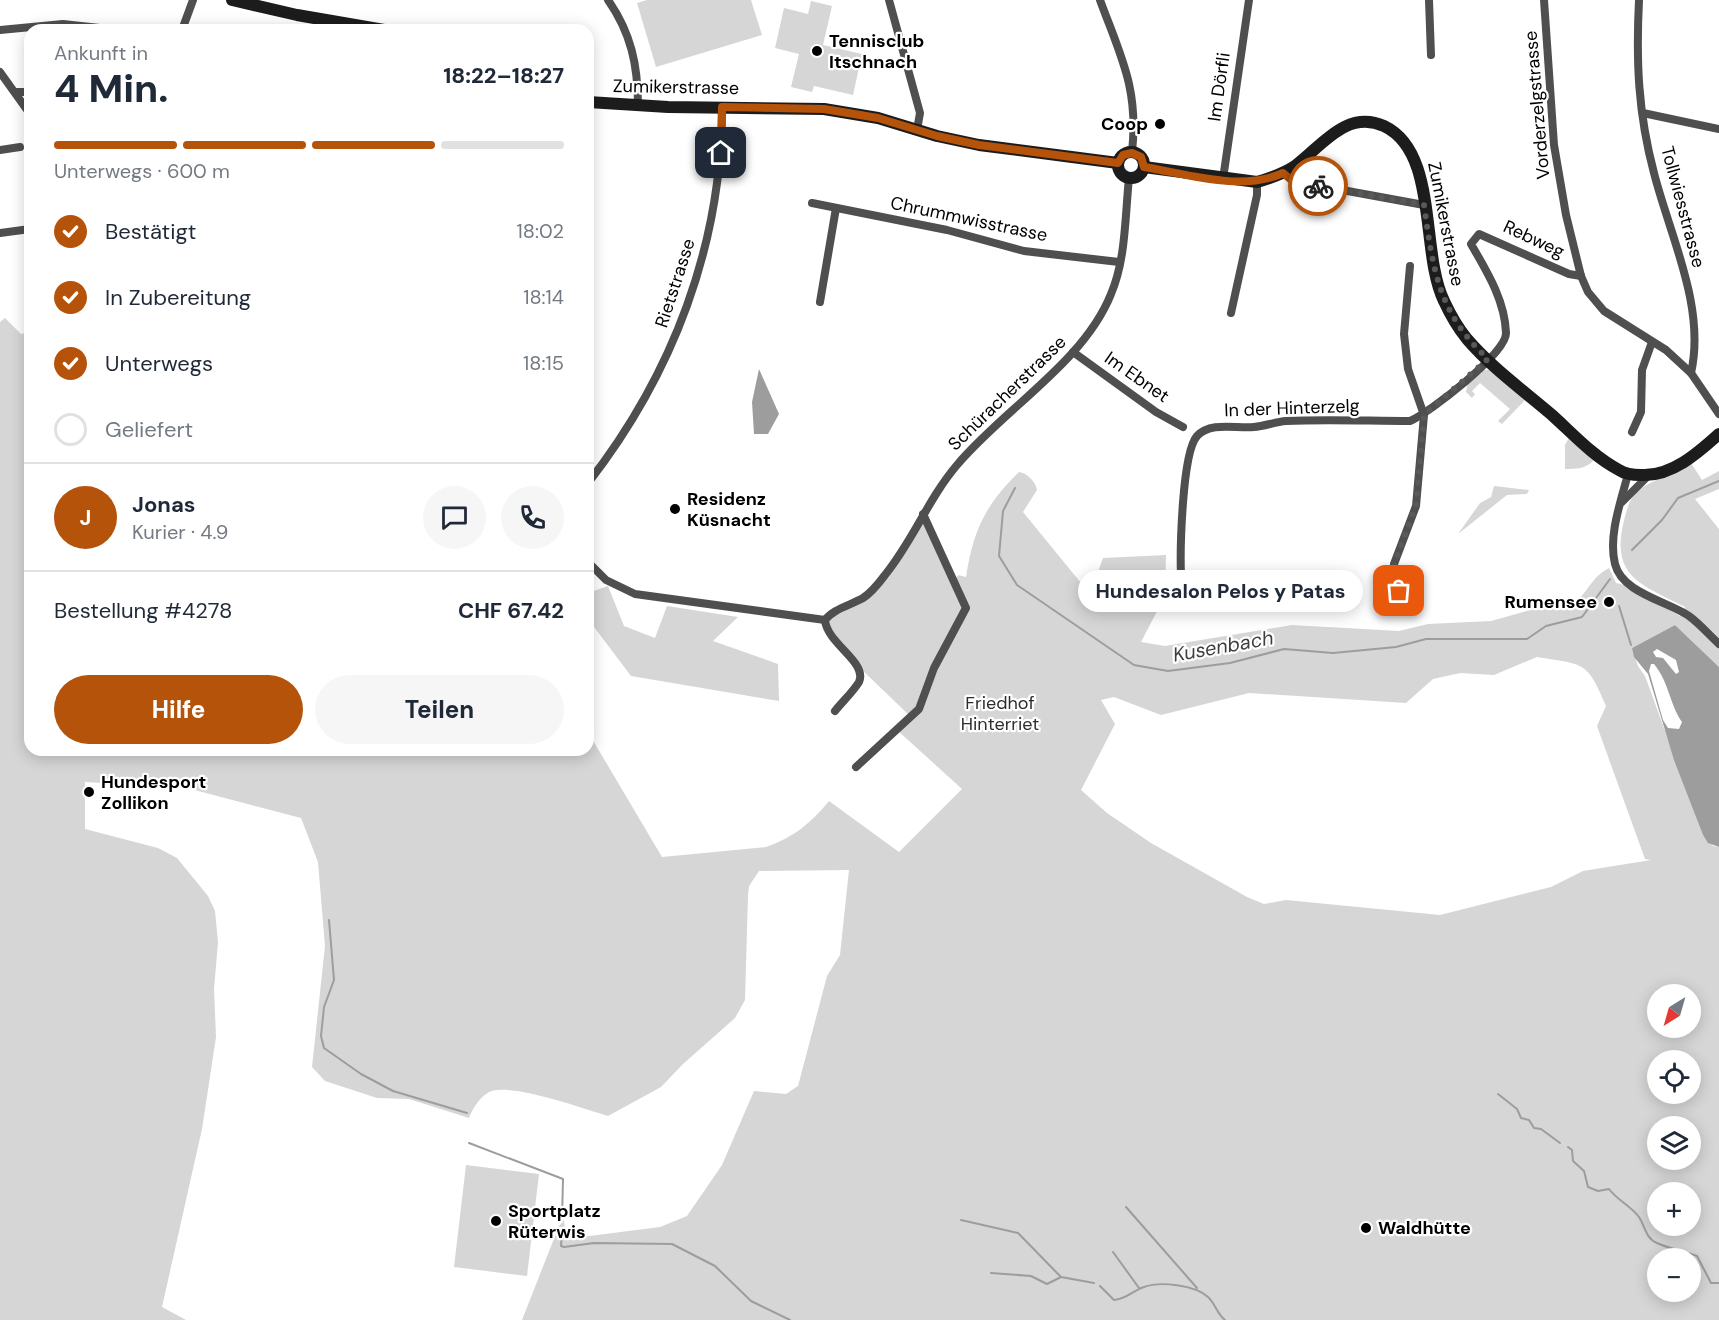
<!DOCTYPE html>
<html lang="de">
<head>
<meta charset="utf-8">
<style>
	body { margin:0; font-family:"DM Sans",sans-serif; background:#f6f6f7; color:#1f2937; height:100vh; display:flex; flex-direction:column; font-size:22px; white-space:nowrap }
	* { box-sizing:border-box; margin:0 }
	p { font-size:20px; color:#747a83 }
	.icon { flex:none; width:33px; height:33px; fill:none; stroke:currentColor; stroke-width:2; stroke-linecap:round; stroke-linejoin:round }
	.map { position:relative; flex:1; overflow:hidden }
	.drawer { position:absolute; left:24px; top:24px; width:570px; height:732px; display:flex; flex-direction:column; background:#fff; border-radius:18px; box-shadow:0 3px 15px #0003 }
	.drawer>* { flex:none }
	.needle { width:39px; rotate:217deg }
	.tools { position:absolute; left:1647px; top:984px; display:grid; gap:12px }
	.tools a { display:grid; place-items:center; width:54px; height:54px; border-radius:50%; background:#fff; box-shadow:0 3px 15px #0003; font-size:30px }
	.pin { position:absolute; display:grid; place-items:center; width:51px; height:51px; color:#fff; margin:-26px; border-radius:12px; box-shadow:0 3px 9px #0006 }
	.courier { position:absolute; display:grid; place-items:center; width:60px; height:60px; margin:-30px; border:4px solid #b45309; border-radius:50%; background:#fff; color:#222; box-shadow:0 2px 8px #0007 }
	.bubble { position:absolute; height:42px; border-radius:21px; background:#fff; box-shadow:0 3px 15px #0003; font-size:20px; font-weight:800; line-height:42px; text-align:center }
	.summary em { font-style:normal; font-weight:800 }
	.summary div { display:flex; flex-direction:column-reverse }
	.summary { display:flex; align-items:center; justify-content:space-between; height:102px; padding:0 30px }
	h1 { font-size:39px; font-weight:800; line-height:45px }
	.bar { display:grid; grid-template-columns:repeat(4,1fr); gap:9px 6px; align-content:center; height:72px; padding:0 30px }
	.bar i { height:8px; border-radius:4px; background:#e0e1e3 }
	.bar .selected { background:#b45309 }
	.bar p { grid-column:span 4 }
	.line { display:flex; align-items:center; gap:15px; padding:0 30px; border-top:2px solid #e0e1e3 }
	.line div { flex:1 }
	.round { display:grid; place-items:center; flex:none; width:63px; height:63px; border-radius:32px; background:#f6f6f7 }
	ol { padding:0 30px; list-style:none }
	li { display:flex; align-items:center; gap:18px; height:66px }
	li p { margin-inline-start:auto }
	li .icon { padding:6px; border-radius:50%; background:#b45309; color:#fff; stroke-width:4 }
	li:last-child { color:#747a83 }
	li i { width:33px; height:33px; border:3px solid #e0e1e3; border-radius:50% }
	.primary-button { display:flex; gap:12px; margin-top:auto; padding:12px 30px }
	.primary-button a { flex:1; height:69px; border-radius:36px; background:#b45309; color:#fff; font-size:24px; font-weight:800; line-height:69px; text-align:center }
	.primary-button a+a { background:#f6f6f7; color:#1f2937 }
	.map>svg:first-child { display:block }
	.green { fill:#d6d6d6; fill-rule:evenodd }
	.water { fill:#9d9d9d; fill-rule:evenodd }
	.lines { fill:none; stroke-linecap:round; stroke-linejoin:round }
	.stream { stroke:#9d9d9d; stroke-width:2 }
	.street { stroke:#4f4f4f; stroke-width:8 }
	.secondary { stroke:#1c1c1c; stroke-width:12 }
	.done { stroke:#595959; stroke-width:6; stroke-dasharray:0 10.8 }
	.route { stroke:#b45309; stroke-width:8 }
	.poi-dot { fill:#000; stroke:#fff; stroke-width:2 }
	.labels { text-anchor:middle; stroke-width:4.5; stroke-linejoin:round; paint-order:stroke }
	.poi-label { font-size:18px; font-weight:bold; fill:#000; stroke:#fff; text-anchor:start }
	.street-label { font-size:18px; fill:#000; stroke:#fff }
	.park-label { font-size:18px; fill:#2d2d2d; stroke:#fff }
	.water-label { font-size:20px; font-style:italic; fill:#3e3e3e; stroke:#fff }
</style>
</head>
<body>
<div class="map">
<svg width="1719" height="1320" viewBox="0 0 1719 1320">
	<rect width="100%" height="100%" fill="#fff"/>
	<g class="green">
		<path d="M647,0H751L762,35L656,67L637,3Z"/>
		<path d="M811,1L832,6L823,45L862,54L853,95L814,86L812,92L791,87L799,54L775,48L784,8L808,14Z"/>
		<path d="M5,318L21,334L30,332V750H588V732L662,857L766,847C793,838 811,823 829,801L899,852L962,789L897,730L911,717L859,667L825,620L866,596L923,514L955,580L958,575L966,577C973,531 985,505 1019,472C1027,473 1036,482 1037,490L1023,512L1090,594L1103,558L1166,555L1165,596L1141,642L1165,646L1292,625L1399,631L1428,624L1491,621L1552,604L1565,609C1588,597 1588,579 1609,568L1616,583L1624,585L1680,616L1685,607C1645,586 1611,578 1623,525C1626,513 1628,500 1638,491C1653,478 1675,476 1691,463L1702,480L1719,471V489L1695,499L1719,529V667L1675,625L1632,648L1638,666L1645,676L1703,835L1713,846L1719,847V1320H522L559,1226L564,1220L566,1239L660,1227L687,1216L722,1165L754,1091L786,1094L798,1086L827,976L840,955L849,870L759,871L749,886L748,895L745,1000L735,1018L683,1064L661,1087L608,1116C584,1109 509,1082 489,1092C479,1098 473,1108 469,1118L409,1099L377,1098L325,1081L312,1067L325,946L318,862L301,818L187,788L85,782V829L158,848L177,858L208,896L215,911L218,942L214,989L216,1037L202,1129L162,1307L186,1320H0V322ZM1537,657C1584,665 1587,660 1606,706L1597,726L1645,859L1651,860L1583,871L1551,887L1440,915L1286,900L1264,904L1247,897L1151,843L1107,813L1081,790L1115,724L1101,700L1114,697L1161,715L1249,693L1406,703L1433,679L1460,673L1494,675ZM1658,994H1690V1028H1658ZM1658,1060H1690V1094H1658ZM1658,1126H1690V1160H1658ZM1658,1192H1690V1226H1658ZM1658,1258H1690V1292H1658Z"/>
		<path d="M1484,370H1490L1526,399L1502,424L1498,421L1510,409L1480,383L1472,391L1475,394L1472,398L1466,392L1468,382Z"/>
		<path d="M1570,436L1594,460C1586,469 1576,469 1565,469V445Z"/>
		<path d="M1494,486L1529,490L1527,494L1507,495L1458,534L1480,503L1491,497Z"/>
		<path d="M608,586L624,626L655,638L667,606L738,617L713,641L778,664L779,701L631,676L588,619V593Z"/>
		<path d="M466,1165L539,1174L527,1276L454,1267Z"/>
	</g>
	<g class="water">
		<path d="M759,369L779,414L768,434H754L752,402Z"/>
		<path d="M1675,625L1719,667V847L1708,843L1703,835L1674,760L1648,674L1634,657L1632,648ZM1657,649L1676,660L1679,672L1676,674L1663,658L1656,657L1653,652ZM1654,664C1669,682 1669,703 1682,722L1679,729L1668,728L1663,720L1649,671L1651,664Z"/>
	</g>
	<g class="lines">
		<g class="stream">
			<path d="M1015,488L1003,511L999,556L1017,585L1134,665L1168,671L1230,663L1284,649L1333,653L1396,647L1426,639H1527L1546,626L1582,617L1610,579"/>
			<path d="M1632,550L1662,520L1678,498L1719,481"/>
			<path d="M1619,606L1631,645"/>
			<path d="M329,920L334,980L324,1007L321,1036L324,1048L361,1074L393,1091L467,1113"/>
			<path d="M1498,1094L1517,1109L1521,1118L1529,1120L1534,1128L1541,1129L1560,1143"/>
			<path d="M469,1143L563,1179L562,1219"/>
			<path d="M1568,1147L1572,1150L1573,1161L1584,1171L1588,1187L1598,1191L1609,1189C1617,1200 1631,1206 1639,1217C1645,1226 1646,1239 1657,1243C1670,1249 1684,1251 1697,1256L1711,1283H1719"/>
			<path d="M1126,1207L1197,1288"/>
			<path d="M961,1220L1018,1233L1061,1277L1094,1283"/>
			<path d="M562,1231L561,1246L564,1247L594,1243L672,1244L715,1266L751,1301L790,1320"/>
			<path d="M1113,1252L1139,1288"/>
			<path d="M991,1273L1031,1276L1047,1284L1061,1277"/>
			<path d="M1100,1286L1114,1300C1127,1299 1132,1291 1144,1287C1160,1281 1195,1285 1208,1297C1215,1303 1217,1314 1225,1320"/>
		</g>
		<g class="street">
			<path d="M608,0C631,33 638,65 638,106"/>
			<path d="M889,0L920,113L917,130"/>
			<path d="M1100,0C1121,57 1139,89 1132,152"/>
			<path d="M1429,0L1431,55"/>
			<path d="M1544,0L1554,145L1566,215L1581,276L1588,292L1604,311L1666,350L1691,373"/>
			<path d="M1639,0C1636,61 1638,113 1654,173C1670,236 1706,307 1691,373L1719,414"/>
			<path d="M0,30L63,24L118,30"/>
			<path d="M182,30L193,0"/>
			<path d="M0,72L30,114"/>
			<path d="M16,92H30"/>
			<path d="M1643,113L1719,129"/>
			<path d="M0,150L20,147"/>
			<path d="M1283,173L1293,181L1424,205"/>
			<path d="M1223,179L1249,0"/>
			<path d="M812,203L947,230L1024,251L1119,262"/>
			<path d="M0,233L30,229"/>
			<path d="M820,302L836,208"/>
			<path d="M1231,313L1257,195V182"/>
			<path d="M1073,352L1156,412L1183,427"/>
			<path d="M1632,432L1641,412L1642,370L1652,342"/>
			<path d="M1628,474C1621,501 1608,536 1615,564C1622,593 1667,601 1689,616C1700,624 1709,635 1719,644"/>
			<path d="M588,483C673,374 722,245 722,107"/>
			<path d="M1622,502L1649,475"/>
			<path d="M588,562L606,580L635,594L825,620"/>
			<path d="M1181,576C1180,550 1182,453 1197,436C1211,421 1237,429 1254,427C1265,426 1275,422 1286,421C1327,419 1369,421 1410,421C1429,413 1507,353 1506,333C1505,300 1486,270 1471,244L1479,234L1569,274L1581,276"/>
			<path d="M1399,591L1394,564L1416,506L1424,415L1408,369L1404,334L1410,266"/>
			<path d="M835,711C842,702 853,692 859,682C868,662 827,644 825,620C833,609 851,605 863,598C871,593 879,583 885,575C913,541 928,499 957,465C1004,409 1084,362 1111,294C1126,259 1125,216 1129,178"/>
			<path d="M856,767L919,709L934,668L966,608L923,514"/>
		</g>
		<g class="secondary">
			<path d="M232,0L297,15L384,30"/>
			<path d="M588,102L668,107L824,109L878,118L937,136L979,145L1118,163"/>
			<circle cx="1131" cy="165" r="13"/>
			<path d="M1144,167L1257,182C1271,178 1283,174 1295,166C1321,147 1346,109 1384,126C1439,152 1420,252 1444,301C1450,314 1458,328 1467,339C1492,368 1524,391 1552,415C1573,434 1594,457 1619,470C1625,474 1633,475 1641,475C1671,477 1698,453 1719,434"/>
		</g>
	</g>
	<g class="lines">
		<path class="done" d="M1318,186L1424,205C1433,269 1438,313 1488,359L1424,415L1416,506L1394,564L1399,591"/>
		<path class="route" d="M721,153L722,107L824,109L878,118L937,136L979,145L1118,163L1123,155L1132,153L1141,157L1144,167C1187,174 1241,192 1283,173L1293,181L1318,186"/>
	</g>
	<g class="poi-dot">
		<circle cx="817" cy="51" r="6"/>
		<circle cx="1160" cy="124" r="6"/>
		<circle cx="675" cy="509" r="6"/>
		<circle cx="1609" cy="602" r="6"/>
		<circle cx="89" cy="792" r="6"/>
		<circle cx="496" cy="1221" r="6"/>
		<circle cx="1366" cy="1228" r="6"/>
	</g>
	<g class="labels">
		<g class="poi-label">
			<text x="829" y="47">Tennisclub<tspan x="829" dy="21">Itschnach</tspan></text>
			<text x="1148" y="130" text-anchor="end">Coop</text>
			<text x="687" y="505">Residenz<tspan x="687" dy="21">Küsnacht</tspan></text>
			<text x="1597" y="608" text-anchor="end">Rumensee</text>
			<text x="101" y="788">Hundesport<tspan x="101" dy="21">Zollikon</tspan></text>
			<text x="508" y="1217">Sportplatz<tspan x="508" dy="21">Rüterwis</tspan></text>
			<text x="1378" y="1234">Waldhütte</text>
		</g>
		<g class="street-label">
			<text transform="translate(676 87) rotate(1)" y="6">Zumikerstrasse</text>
			<text transform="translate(1219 87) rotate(-82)" y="6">Im Dörfli</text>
			<text transform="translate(1537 105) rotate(-95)" y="6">Vorderzelgstrasse</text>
			<text transform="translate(1683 207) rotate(75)" y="6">Tollwiesstrasse</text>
			<text transform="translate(969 219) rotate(12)" y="6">Chrummwisstrasse</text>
			<text transform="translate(1446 224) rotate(79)" y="6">Zumikerstrasse</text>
			<text transform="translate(1534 239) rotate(25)" y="6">Rebweg</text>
			<text transform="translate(675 283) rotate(-72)" y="6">Rietstrasse</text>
			<text transform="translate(1137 377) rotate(35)" y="6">Im Ebnet</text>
			<text transform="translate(1007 393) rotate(-44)" y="6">Schüracherstrasse</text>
			<text transform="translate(1292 408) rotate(-2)" y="6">In der Hinterzelg</text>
		</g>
		<g class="park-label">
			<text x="1000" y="709">Friedhof<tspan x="1000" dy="21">Hinterriet</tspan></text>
		</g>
		<g class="water-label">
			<text transform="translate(1223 646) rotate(-10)" y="7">Kusenbach</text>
		</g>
	</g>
</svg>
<div class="tools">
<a><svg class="needle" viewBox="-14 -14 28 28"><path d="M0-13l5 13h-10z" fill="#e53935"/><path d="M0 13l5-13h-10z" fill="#747a83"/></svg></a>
<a><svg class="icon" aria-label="locate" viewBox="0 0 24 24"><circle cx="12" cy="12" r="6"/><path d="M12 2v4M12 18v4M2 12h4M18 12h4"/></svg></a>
<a><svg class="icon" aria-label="layers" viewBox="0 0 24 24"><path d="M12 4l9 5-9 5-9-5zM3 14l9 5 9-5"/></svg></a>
<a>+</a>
<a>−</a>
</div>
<div class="pin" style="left:1399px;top:591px;background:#ea580c"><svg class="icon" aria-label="bag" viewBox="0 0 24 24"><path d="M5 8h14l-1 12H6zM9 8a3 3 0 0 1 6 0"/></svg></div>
<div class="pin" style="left:721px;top:153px;background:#1f2937"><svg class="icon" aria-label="home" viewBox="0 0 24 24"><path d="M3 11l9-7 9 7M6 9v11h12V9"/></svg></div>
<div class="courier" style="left:1318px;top:186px"><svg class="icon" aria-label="bike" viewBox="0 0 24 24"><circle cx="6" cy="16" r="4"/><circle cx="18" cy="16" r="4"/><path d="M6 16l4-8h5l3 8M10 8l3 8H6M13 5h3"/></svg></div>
<div class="bubble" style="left:1078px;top:570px;width:285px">Hundesalon Pelos y Patas</div>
<section class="drawer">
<div class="summary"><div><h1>4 Min.</h1><p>Ankunft in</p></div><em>18:22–18:27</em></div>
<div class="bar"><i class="selected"></i><i class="selected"></i><i class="selected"></i><i></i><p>Unterwegs · 600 m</p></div>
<ol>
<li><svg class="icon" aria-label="check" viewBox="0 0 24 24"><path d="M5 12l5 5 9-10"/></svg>Bestätigt<p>18:02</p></li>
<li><svg class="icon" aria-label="check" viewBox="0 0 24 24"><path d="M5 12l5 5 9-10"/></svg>In Zubereitung<p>18:14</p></li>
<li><svg class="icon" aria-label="check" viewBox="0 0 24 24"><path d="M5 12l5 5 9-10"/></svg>Unterwegs<p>18:15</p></li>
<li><i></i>Geliefert</li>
</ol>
<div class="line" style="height:108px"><b class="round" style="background:#b45309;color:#fff">J</b><div><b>Jonas</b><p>Kurier · 4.9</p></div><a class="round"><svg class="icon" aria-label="chat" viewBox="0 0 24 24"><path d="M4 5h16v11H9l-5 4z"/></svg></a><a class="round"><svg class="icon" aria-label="phone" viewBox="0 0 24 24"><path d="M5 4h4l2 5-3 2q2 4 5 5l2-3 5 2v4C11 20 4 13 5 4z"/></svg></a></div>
<div class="line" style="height:78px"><div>Bestellung #4278</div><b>CHF 67.42</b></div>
<div class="primary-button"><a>Hilfe</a><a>Teilen</a></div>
</section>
</div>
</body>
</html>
